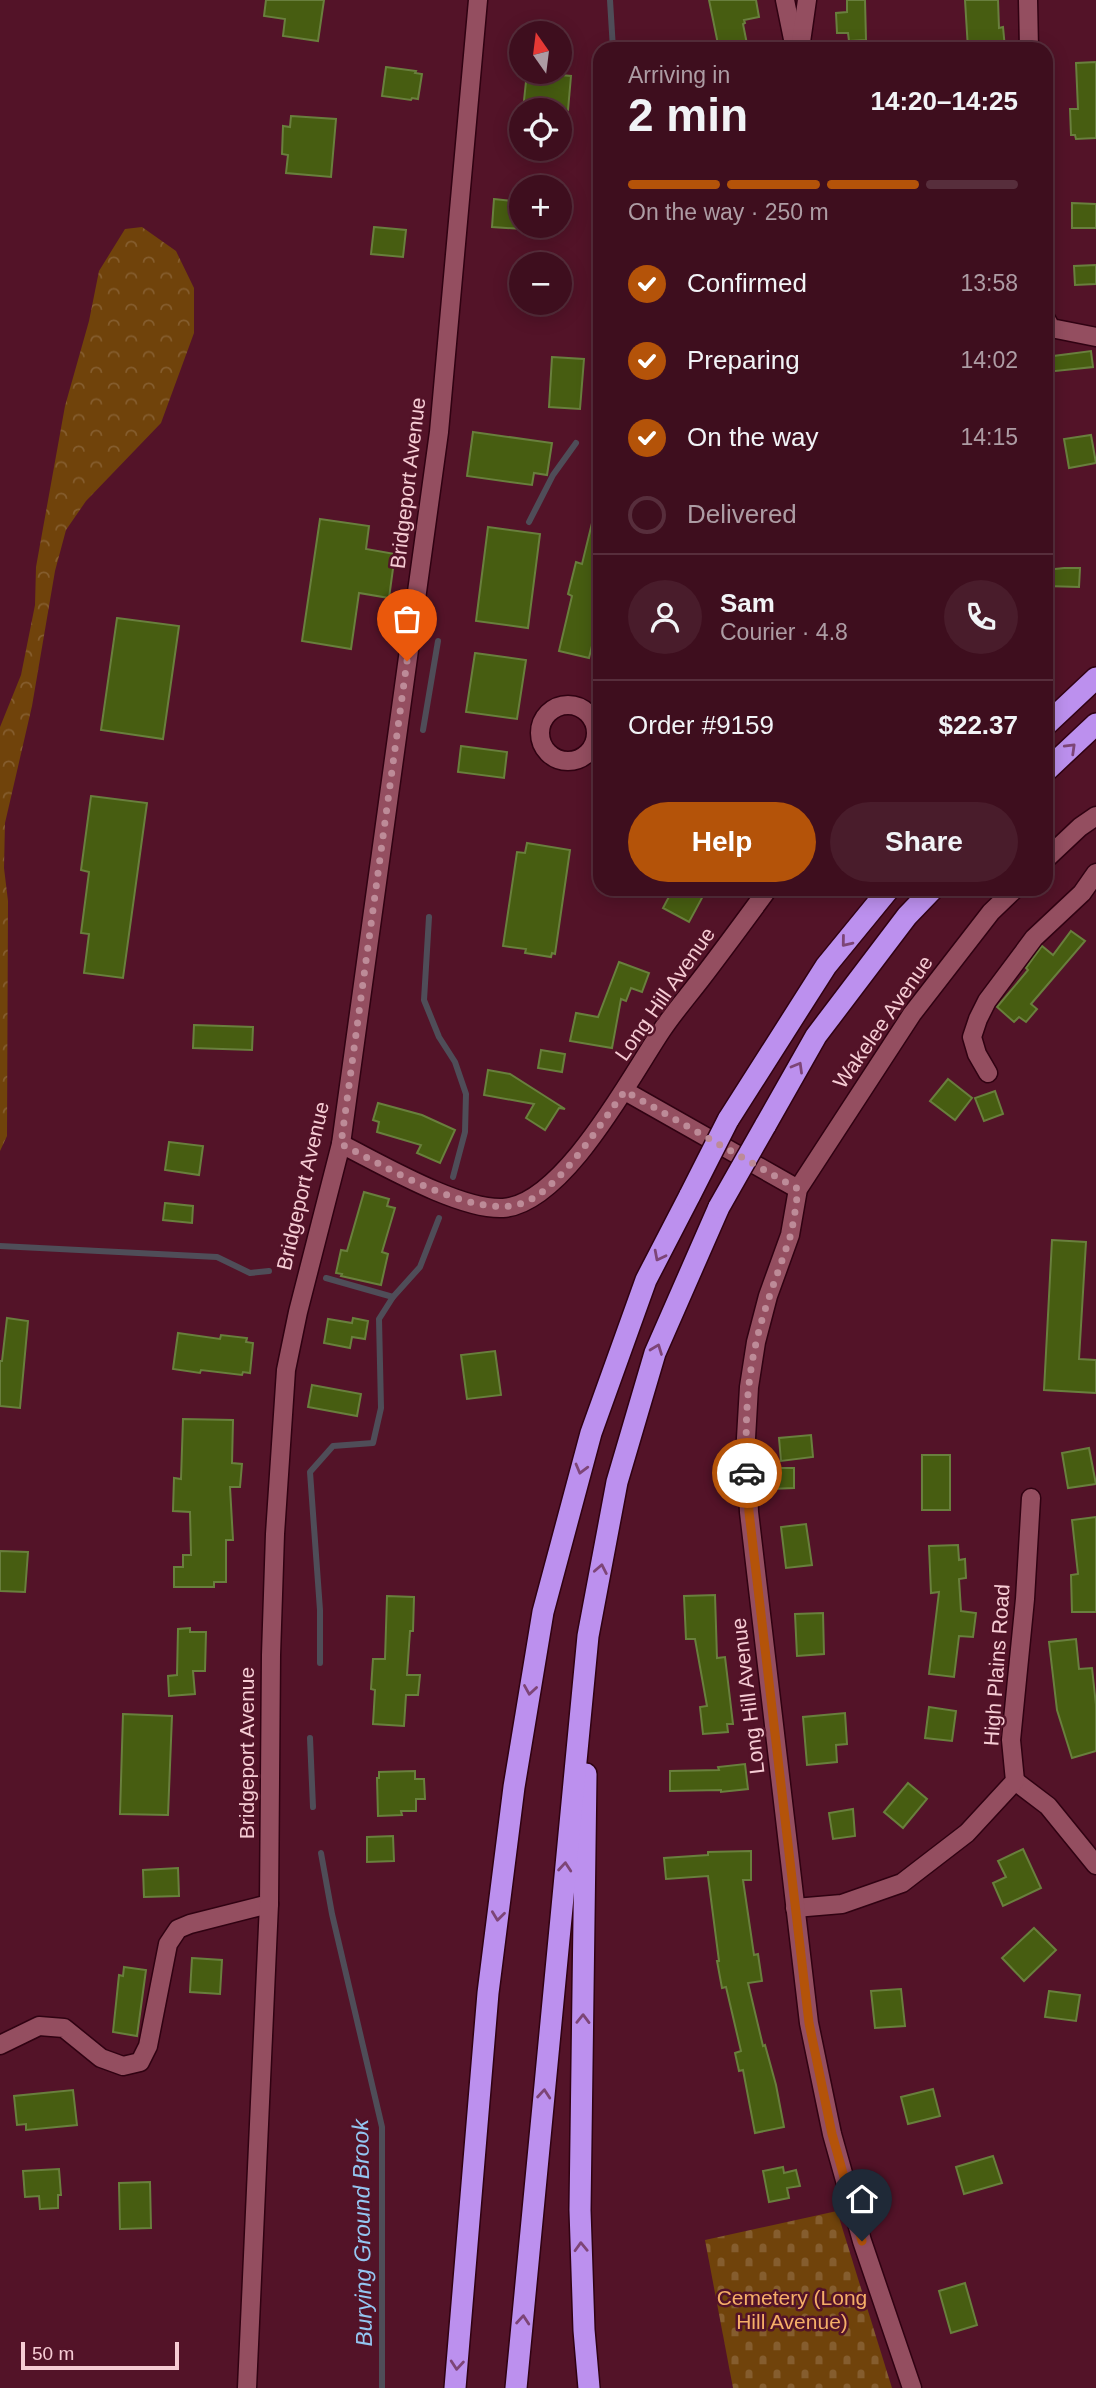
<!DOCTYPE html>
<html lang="en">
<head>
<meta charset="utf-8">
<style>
	body { margin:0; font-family:Arial,sans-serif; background:#491c2b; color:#f1f3f6; height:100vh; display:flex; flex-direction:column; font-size:26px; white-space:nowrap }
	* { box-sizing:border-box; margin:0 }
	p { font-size:23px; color:#ad9ca4 }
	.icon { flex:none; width:38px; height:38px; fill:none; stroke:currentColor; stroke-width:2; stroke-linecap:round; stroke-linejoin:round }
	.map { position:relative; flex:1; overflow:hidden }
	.details { position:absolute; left:593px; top:42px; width:460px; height:854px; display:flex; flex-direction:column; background:#3e0e1e; border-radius:21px; box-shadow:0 4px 18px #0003,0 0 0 2px #572e3c }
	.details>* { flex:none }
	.needle { width:46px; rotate:346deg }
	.tools { position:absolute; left:509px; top:21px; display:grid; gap:14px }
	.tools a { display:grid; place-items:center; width:63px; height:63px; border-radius:50%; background:#3e0e1e; box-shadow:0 4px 18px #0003,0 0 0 2px #572e3c; font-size:35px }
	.scale { position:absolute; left:21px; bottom:18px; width:158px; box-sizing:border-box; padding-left:7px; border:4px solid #f6ccd4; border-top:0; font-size:19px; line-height:24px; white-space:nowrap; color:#f6ccd4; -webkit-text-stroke:5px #531328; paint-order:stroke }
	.pin { position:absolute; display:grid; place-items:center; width:60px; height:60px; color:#fff; margin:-72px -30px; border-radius:50% 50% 50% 0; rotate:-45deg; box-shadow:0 0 7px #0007 }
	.pin .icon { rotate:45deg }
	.courier { position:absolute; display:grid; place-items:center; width:70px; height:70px; margin:-35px; border:5px solid #b45309; border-radius:50%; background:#fff; color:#222; box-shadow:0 2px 9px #0007 }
	.summary em { font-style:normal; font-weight:800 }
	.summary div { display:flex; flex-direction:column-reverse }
	.summary { display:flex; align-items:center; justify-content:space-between; height:119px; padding:0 35px }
	h1 { font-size:46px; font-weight:800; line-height:52px }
	.bar { display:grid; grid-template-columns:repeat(4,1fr); gap:10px 7px; align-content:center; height:84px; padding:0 35px }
	.bar i { height:9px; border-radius:5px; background:#572e3c }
	.bar .selected { background:#b45309 }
	.bar p { grid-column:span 4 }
	.line { display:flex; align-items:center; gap:18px; padding:0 35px; border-top:2px solid #572e3c }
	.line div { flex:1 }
	.round { display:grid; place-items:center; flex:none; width:74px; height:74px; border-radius:37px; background:#491c2b }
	ol { padding:0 35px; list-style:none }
	li { display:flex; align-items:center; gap:21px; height:77px }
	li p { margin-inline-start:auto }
	li .icon { padding:7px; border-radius:50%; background:#b45309; color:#fff; stroke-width:4 }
	li:last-child { color:#ad9ca4 }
	li i { width:38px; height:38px; border:4px solid #572e3c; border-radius:50% }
	.primary-button { display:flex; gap:14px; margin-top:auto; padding:14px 35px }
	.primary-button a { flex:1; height:80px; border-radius:42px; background:#b45309; color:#fff; font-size:28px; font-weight:800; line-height:80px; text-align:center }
	.primary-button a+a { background:#491c2b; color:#f1f3f6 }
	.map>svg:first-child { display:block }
	.forest { fill:url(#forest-crowns) }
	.cemetery { fill:url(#cemetery-stones) }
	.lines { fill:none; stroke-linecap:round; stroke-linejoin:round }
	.stream { stroke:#4f4d58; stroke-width:6 }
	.building { fill:#475d11; stroke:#697f3d; stroke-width:2 }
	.minor-casing { stroke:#300212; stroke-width:21 }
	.secondary-casing { stroke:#300212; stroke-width:21 }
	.motorway-casing { stroke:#300212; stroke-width:24 }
	.minor { stroke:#944e60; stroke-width:18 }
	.secondary { stroke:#944e60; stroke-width:18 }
	.motorway { stroke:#bc90ee; stroke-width:21 }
	.motorway-bridge-casing { stroke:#300212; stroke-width:24; stroke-linecap:butt }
	.motorway-bridge { stroke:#bc90ee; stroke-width:21 }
	.oneway { stroke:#7d4577 }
	.done { stroke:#bd8b98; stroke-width:7; stroke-dasharray:0 12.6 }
	.route { stroke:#b45309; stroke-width:9 }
	.labels { text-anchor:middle; stroke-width:5; stroke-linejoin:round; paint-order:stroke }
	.street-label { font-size:21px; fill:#f6ccd4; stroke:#531328 }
	.park-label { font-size:21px; fill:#f5ae68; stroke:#531328 }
	.water-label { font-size:23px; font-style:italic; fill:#94c6f1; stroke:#531328 }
</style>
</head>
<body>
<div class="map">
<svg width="1096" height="2388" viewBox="0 0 1096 2388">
	<defs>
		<pattern id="forest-crowns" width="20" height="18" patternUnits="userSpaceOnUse" patternTransform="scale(1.75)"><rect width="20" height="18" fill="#70430b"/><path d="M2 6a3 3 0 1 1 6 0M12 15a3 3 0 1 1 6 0" fill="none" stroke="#855d2e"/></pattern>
		<pattern id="cemetery-stones" width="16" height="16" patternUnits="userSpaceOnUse" patternTransform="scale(1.75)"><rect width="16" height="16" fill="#70430b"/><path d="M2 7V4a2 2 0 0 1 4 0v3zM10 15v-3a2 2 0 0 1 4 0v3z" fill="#855d2e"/></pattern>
	</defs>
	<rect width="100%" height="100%" fill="#531328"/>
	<path class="forest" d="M142,227L176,251L194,288V333L161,423L86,501L66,530L55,571L32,706L5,823L4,868L8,901L7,1136L0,1151V727L21,675L35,605L36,567L65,406L89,321L99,271L125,229Z"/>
	<path class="cemetery" d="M837,2211L892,2388H733L705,2240Z"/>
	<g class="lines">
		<g class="stream">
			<path d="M610,0L613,49"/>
			<path d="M597,290L600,273"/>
			<path d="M529,522L553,475L576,443"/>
			<path d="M423,730L438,641"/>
			<path d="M429,917L424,1000L439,1037L455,1062L466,1094L465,1132L453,1177"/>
			<path d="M0,1246L217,1257L250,1273L269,1271"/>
			<path d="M326,1278L393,1297"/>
			<path d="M320,1663V1610L310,1472L333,1446L373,1443L381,1408L379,1319L393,1297L420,1267L439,1218"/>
			<path d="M310,1738L313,1807"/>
			<path d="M321,1853L332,1914L382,2127V2388"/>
		</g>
	</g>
	<g class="building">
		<path d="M266,0H324L318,41L283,36L285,19L264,16Z"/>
		<path d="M709,0H756L759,17L744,20L745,23L743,24L748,49H719Z"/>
		<path d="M847,0H865L866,40L849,41L848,33H837L836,13L847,12Z"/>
		<path d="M965,0H998L999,28L1003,27L1005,48L968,49Z"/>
		<path d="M1096,62V138L1076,139L1075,135H1071L1070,109H1078L1076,63Z"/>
		<path d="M386,67L416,71L415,73L422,74L418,99L412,98L411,100L382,96Z"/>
		<path d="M527,72L571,76L568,110H523Z"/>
		<path d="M291,116L336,119L331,177L286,173L288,155L282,154L283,126L290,127Z"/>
		<path d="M494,199L522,202V229L492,227Z"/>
		<path d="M1072,203L1096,204V228H1072Z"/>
		<path d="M374,227L406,230L403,257L371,254Z"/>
		<path d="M1096,265V284L1075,285L1074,266Z"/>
		<path d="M1091,351L1093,367L1046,372V357Z"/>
		<path d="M552,357L584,359L580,409L549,407Z"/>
		<path d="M473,432L552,443L547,475L534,473L532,485L467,476Z"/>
		<path d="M1091,435L1096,463L1069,468L1064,439Z"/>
		<path d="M594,515L600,516V613L589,658L559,651L572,596L568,594L576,562L582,564Z"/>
		<path d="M320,519L369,526L366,549L395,554L389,598L359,593L351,649L302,641Z"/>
		<path d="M488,527L540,534L528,628L476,621Z"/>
		<path d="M1064,568H1080L1079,587L1046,586V570Z"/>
		<path d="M117,618L179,626L163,739L101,730Z"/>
		<path d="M475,653L526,660L517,719L466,712Z"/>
		<path d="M461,746L507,752L504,778L458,772Z"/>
		<path d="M91,796L147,803L123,978L84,973L89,934L81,933L89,872L81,870Z"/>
		<path d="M527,843L570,850L555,954L552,953L551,957L525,953L526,949L503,946L517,852L525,853Z"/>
		<path d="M673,889H688L703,896L689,922L663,908Z"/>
		<path d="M1071,931L1085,941L1031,1004L1037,1009L1026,1022L1019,1017L1014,1022L997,1007L1028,970L1026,968L1042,946L1053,955Z"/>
		<path d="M619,962L649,973L642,992L631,988L626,1001L621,999L612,1048L570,1041L576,1013L598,1017Z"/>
		<path d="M194,1025L253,1027L252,1050L193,1048Z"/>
		<path d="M541,1050L565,1054L562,1072L538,1068Z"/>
		<path d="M488,1070L510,1074L565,1109L559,1108L545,1130L526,1118L534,1104L484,1095Z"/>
		<path d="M948,1079L972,1098L955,1120L930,1101Z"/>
		<path d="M995,1091L1003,1114L984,1121L975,1098Z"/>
		<path d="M378,1103L422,1115L455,1130L440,1163L417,1153L421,1145L377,1132L379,1122L373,1120Z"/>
		<path d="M169,1142L203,1146L199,1175L165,1170Z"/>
		<path d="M364,1192L389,1199L387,1206L395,1208L382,1252L388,1254L381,1285L341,1276L342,1274L336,1273L341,1250L347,1251Z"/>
		<path d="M165,1203L193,1206L192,1223L163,1220Z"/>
		<path d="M1052,1240L1086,1242L1079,1359L1096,1360V1393L1044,1390Z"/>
		<path d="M7,1318L28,1321L20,1408L0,1406V1361H2Z"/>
		<path d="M353,1318L368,1321L365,1339L352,1337L350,1348L324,1343L328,1319L352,1323Z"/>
		<path d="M178,1333L220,1339L221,1335L247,1338L246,1342L253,1343L250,1373L243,1372L242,1375L201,1370L200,1373L173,1369Z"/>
		<path d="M495,1351L501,1395L467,1399L461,1355Z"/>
		<path d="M312,1385L361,1394L357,1416L308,1407Z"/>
		<path d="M183,1419L233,1420L232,1463L242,1464L240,1487H230L233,1540H226V1582H214V1587H174V1567H183V1555H191L190,1512L173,1511L174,1478L181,1479Z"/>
		<path d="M811,1435L813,1457L781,1461L779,1438Z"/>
		<path d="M1089,1448L1096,1484L1068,1488L1062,1453Z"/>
		<rect x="922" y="1455" width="28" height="55"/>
		<path d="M770,1468H794V1488L770,1489Z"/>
		<path d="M1096,1517V1612H1072L1071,1575L1078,1574L1072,1520Z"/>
		<path d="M806,1524L812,1565L786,1568L781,1527Z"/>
		<path d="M958,1545L959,1560L965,1559L966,1578L959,1579L961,1611L976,1613L973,1637L959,1636L954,1677L929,1674L939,1592L931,1593L929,1546Z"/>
		<path d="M0,1551L28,1552L25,1592L0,1591Z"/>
		<path d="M715,1595L717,1658L725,1657L733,1724H727L728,1732L703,1734L700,1707L707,1706L695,1639H686L684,1596Z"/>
		<path d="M387,1596L414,1597L413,1631H410L407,1675H420L418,1695H406L404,1726L373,1724L375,1690L371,1689L373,1659H385Z"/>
		<path d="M823,1613L824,1654L797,1656L795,1614Z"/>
		<path d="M190,1628V1632H206L205,1671H193L195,1694L169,1696L168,1676L177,1675L178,1629Z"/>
		<path d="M1076,1639L1079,1669L1092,1668L1096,1705V1751L1072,1758L1057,1710L1049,1642Z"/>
		<path d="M929,1707L956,1711L952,1741L925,1738Z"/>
		<path d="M845,1713L847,1744L836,1745L837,1762L807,1765L803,1717Z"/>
		<path d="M123,1714L172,1716L168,1815L120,1814Z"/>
		<path d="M745,1764L748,1789L721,1792V1790L670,1791V1771L719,1770L718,1767Z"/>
		<path d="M415,1771V1779H424L425,1799H416V1811H401L402,1815L378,1816L377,1778H379V1772Z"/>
		<path d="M908,1783L927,1799L903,1828L884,1812Z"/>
		<path d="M853,1809L855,1836L833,1839L829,1813Z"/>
		<path d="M393,1836L394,1861L367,1862V1837Z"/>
		<path d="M1023,1849L1041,1888L1003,1906L993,1883L1006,1877L998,1861Z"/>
		<path d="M751,1851V1880H743L754,1955L758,1954L762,1981L748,1983L763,2046L765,2045L776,2085L784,2127L755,2133L743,2070L739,2071L735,2053L741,2051L726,1987L722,1988L717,1961H719L708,1876L666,1879L664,1858L708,1855V1852Z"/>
		<path d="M178,1868L179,1896L144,1897L143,1870Z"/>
		<path d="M1034,1928L1056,1950L1024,1981L1002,1958Z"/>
		<path d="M192,1958L222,1960L220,1994L190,1992Z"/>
		<path d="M124,1967L146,1970L137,2036L113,2032L119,1975L123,1976Z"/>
		<path d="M901,1989L905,2026L875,2028L871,1991Z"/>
		<path d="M1049,1991L1080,1995L1076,2021L1045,2017Z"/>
		<path d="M933,2089L940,2116L908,2124L901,2097Z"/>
		<path d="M73,2090L77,2125L26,2130V2124L17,2125L14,2096Z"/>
		<path d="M993,2156L1002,2183L964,2194L956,2167Z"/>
		<path d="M783,2167L784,2173L796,2170L800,2186L787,2188L789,2198L769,2202L763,2171Z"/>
		<path d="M59,2169L61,2195H58V2208L40,2209L39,2196L25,2197L23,2171Z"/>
		<path d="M150,2182L151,2228L120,2229L119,2183Z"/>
		<path d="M965,2283L977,2325L951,2333L939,2291Z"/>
	</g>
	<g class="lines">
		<g class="minor-casing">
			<g id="minor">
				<path d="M785,0L795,49"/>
				<path d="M1028,0L1029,49"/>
				<path d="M800,49L807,0"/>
				<path d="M1046,319L1051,328L1096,337"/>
				<circle cx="568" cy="733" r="28"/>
				<path d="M1046,859L1080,827L1096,816"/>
				<path d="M988,1073L977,1054L972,1037L978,1019L987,1001L1034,938L1082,893L1096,873"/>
				<path d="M625,1091L798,1189"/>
				<path d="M341,1144C381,1164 459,1210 503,1208C564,1204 631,1076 662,1030C674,1012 688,996 701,979C724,949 746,919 768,889"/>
				<path d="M1015,1781L1048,1806L1096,1865"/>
				<path d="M795,1908L842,1904L902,1883L967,1833L1015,1781L1011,1740L1025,1599L1031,1498"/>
				<path d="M0,2045L39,2026L64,2028L101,2058L123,2066L140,2062L148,2046L168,1944L178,1929L190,1924L269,1904"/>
				<path d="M912,2388L862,2241L832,2134L809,2023L749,1512L746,1438L749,1387L756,1342L768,1296L790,1235L798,1189L912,1014L991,912L1015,889"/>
			</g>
		</g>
		<g class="secondary-casing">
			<path id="secondary" d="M247,2388L269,1904L271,1655L275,1534L286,1370L298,1312L341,1144L439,432L478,0"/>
		</g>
		<g class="motorway-casing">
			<g id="motorway">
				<path d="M1046,725L1096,678"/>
				<path d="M1046,771L1096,724"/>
				<path d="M728,1120L826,966L889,889"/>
				<path d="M765,1126L816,1036L907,916L933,889"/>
				<path d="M586,1774L580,2210L584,2330L589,2388"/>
				<path d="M455,2388L488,1993L514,1787L543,1612L591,1433L646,1280L690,1195"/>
				<path d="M516,2388L588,1636L617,1482L655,1353L719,1207"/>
			</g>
		</g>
		<use href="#minor" class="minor"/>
		<use href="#secondary" class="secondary"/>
		<use href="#motorway" class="motorway"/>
		<g class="motorway-bridge-casing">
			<g id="motorway-bridge">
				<path d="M690,1195L728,1120"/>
				<path d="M719,1207L765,1126"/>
			</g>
		</g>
		<use href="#motorway-bridge" class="motorway-bridge"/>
	</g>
	<defs><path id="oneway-chevron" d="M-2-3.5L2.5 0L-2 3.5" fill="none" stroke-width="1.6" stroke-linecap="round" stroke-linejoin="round" transform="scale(1.75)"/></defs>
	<g class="oneway">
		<use href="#oneway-chevron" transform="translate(1071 748) rotate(-44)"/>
		<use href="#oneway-chevron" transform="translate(846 942) rotate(129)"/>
		<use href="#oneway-chevron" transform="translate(798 1067) rotate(-60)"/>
		<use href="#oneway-chevron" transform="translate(659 1256) rotate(117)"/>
		<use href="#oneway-chevron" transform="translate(657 1349) rotate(-69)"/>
		<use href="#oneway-chevron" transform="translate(581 1469) rotate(105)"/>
		<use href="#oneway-chevron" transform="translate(601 1569) rotate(-79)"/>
		<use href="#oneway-chevron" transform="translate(530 1690) rotate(99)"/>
		<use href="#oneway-chevron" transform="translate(565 1867) rotate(-85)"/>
		<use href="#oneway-chevron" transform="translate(498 1916) rotate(97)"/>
		<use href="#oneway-chevron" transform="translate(583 2019) rotate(-89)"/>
		<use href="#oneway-chevron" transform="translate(544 2094) rotate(-85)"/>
		<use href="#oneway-chevron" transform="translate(581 2247) rotate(-92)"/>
		<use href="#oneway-chevron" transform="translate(523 2320) rotate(-85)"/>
		<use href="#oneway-chevron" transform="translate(457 2365) rotate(95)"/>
	</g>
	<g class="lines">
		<path class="done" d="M407,661L341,1144C385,1166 482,1226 530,1200C565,1181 600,1124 625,1091L798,1189C796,1205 794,1222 790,1237C779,1271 765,1304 757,1339C746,1383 745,1429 747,1473"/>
		<path class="route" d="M747,1473L749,1512L809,2023L832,2134L862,2241"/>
	</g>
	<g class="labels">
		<g class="street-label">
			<text transform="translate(408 483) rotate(-83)" y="7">Bridgeport Avenue</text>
			<text transform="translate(665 994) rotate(-55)" y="7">Long Hill Avenue</text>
			<text transform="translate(883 1022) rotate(-55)" y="7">Wakelee Avenue</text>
			<text transform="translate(303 1186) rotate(-77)" y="7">Bridgeport Avenue</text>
			<text transform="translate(997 1665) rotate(-86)" y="7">High Plains Road</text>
			<text transform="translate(748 1696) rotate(-97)" y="7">Long Hill Avenue</text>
			<text transform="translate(247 1753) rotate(-90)" y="7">Bridgeport Avenue</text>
		</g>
		<g class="park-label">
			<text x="792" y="2305">Cemetery (Long<tspan x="792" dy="24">Hill Avenue)</tspan></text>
		</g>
		<g class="water-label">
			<text transform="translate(362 2233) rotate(-91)" y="8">Burying Ground Brook</text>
		</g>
	</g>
</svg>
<div class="tools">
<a><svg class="needle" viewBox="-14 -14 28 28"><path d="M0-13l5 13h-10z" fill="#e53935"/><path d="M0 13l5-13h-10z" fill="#ad9ca4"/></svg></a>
<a><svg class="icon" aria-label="locate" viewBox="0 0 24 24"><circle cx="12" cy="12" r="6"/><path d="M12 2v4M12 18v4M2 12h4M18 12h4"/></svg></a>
<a>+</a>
<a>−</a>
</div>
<div class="scale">50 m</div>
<div class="pin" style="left:407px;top:661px;background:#ea580c"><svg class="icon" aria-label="bag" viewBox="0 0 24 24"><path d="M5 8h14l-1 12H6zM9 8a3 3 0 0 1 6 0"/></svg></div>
<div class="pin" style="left:862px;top:2241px;background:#1f2937"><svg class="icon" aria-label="home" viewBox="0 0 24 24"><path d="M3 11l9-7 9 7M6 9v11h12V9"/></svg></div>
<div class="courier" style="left:747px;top:1473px"><svg class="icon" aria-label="car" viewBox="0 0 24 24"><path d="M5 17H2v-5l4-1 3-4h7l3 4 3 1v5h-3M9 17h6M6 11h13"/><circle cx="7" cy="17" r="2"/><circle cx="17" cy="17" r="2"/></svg></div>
<section class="details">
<div class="summary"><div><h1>2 min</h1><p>Arriving in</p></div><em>14:20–14:25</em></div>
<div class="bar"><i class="selected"></i><i class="selected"></i><i class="selected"></i><i></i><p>On the way · 250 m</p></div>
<ol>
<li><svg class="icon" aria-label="check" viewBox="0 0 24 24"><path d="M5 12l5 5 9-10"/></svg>Confirmed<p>13:58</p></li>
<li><svg class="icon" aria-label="check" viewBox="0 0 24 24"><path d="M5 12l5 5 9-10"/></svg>Preparing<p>14:02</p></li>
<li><svg class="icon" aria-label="check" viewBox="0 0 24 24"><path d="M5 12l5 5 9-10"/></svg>On the way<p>14:15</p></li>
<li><i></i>Delivered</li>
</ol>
<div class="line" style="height:126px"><a class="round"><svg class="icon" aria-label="person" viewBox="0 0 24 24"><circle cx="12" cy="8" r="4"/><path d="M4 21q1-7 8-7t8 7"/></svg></a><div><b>Sam</b><p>Courier · 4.8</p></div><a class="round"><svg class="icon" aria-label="phone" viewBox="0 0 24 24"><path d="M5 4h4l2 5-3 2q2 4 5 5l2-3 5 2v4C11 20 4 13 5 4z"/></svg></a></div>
<div class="line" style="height:91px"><div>Order #9159</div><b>$22.37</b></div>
<div class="primary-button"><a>Help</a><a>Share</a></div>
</section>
</div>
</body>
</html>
